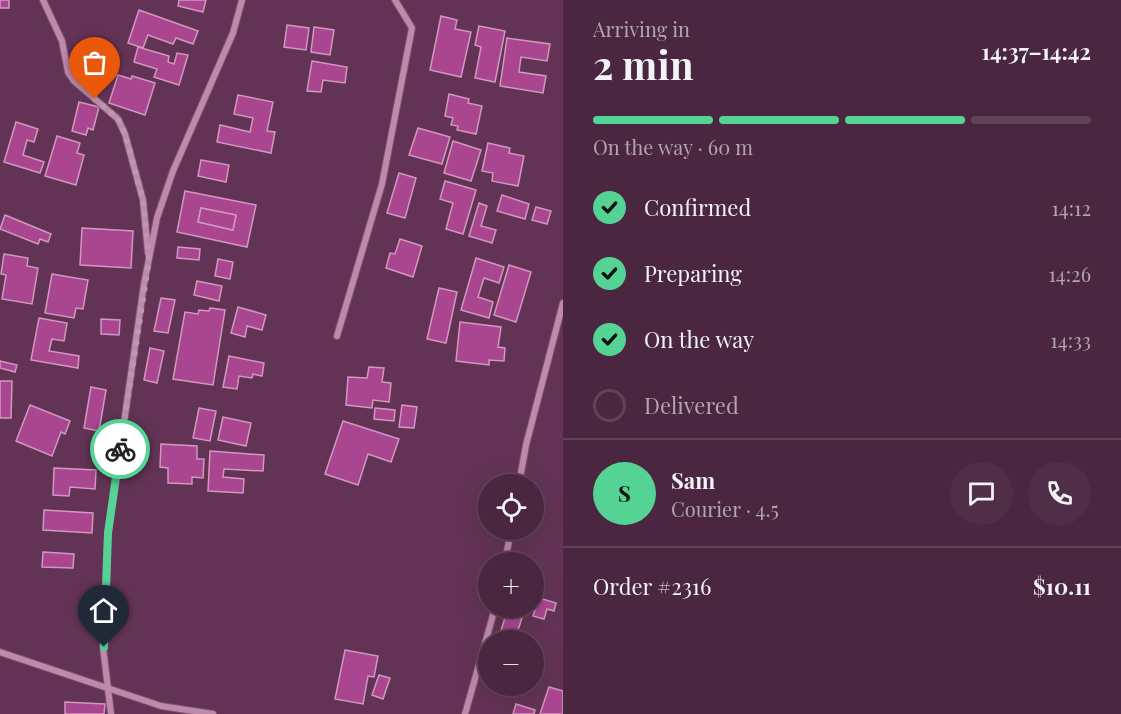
<!DOCTYPE html>
<html lang="en">
<head>
<meta charset="utf-8">
<style>
	body { margin:0; font-family:"Playfair Display",serif; background:#512e47; color:#f1f3f6; height:100vh; display:flex; flex-direction:column; font-size:22px; white-space:nowrap }
	* { box-sizing:border-box; margin:0 }
	p { font-size:20px; color:#b2a5b1 }
	.icon { flex:none; width:33px; height:33px; fill:none; stroke:currentColor; stroke-width:2; stroke-linecap:round; stroke-linejoin:round }
	.map { position:relative; flex:1; overflow:hidden }
	.sheet { display:flex; flex-direction:column; background:#4a2640; width:558px }
	.sheet>* { flex:none }
	.controls { position:absolute; left:478px; top:474px; display:grid; gap:12px }
	.controls a { display:grid; place-items:center; width:66px; height:66px; border-radius:50%; background:#4a2640; box-shadow:0 6px 24px #0002,0 0 0 2px #614359; font-size:30px }
	.pin { position:absolute; display:grid; place-items:center; width:51px; height:51px; color:#fff; margin:-62px -26px; border-radius:50% 50% 50% 0; rotate:-45deg; box-shadow:0 0 6px #0007 }
	.pin .icon { rotate:45deg }
	.courier { position:absolute; display:grid; place-items:center; width:60px; height:60px; margin:-30px; border:4px solid #54d395; border-radius:50%; background:#fff; color:#222; box-shadow:0 2px 8px #0007 }
	.head em { font-style:normal; font-weight:700 }
	.head div { display:flex; flex-direction:column-reverse }
	.head { display:flex; align-items:center; justify-content:space-between; height:102px; padding:0 30px }
	h1 { font-size:39px; font-weight:700; line-height:45px }
	.bar { display:grid; grid-template-columns:repeat(4,1fr); gap:9px 6px; align-content:center; height:72px; padding:0 30px }
	.bar i { height:8px; border-radius:4px; background:#614359 }
	.bar .selected { background:#54d395 }
	.bar p { grid-column:span 4 }
	.line { display:flex; align-items:center; gap:15px; padding:0 30px; border-top:2px solid #614359 }
	.line div { flex:1 }
	.round { display:grid; place-items:center; flex:none; width:63px; height:63px; border-radius:32px; background:#512e47 }
	ol { padding:0 30px; list-style:none }
	li { display:flex; align-items:center; gap:18px; height:66px }
	li p { margin-inline-start:auto }
	li .icon { padding:6px; border-radius:50%; background:#54d395; color:#111; stroke-width:4 }
	li:last-child { color:#b2a5b1 }
	li i { width:33px; height:33px; border:3px solid #614359; border-radius:50% }
	main { display:flex; flex:1; min-height:0 }
	.map>svg:first-child { display:block }
	.building { fill:#aa4690; stroke:#d098be; stroke-width:1.5; fill-rule:evenodd }
	.lines { fill:none; stroke-linecap:round; stroke-linejoin:round }
	.street-casing { stroke:#7b536f; stroke-width:8 }
	.street { stroke:#bf88ad; stroke-width:6 }
	.done { stroke:#bb98b0; stroke-width:6; stroke-dasharray:0 10.8 }
	.route { stroke:#54d395; stroke-width:8 }
</style>
</head>
<body>
<main>
<div class="map">
<svg width="563" height="714" viewBox="0 0 563 714">
	<rect width="100%" height="100%" fill="#633355"/>
	<g class="building">
		<rect x="0" y="0" width="9" height="8"/>
		<path d="M179,0H206L203,12L178,6Z"/>
		<path d="M139,10L198,31L193,44L176,38L173,44L148,35L143,48L128,43Z"/>
		<path d="M441,16L457,20L455,29L471,32L461,77L430,70Z"/>
		<path d="M287,25L309,28L306,50L284,47Z"/>
		<path d="M479,26L505,31L495,82L475,78L481,47L475,45Z"/>
		<path d="M314,27L334,30L330,55L311,52Z"/>
		<path d="M507,38L550,44L547,61L521,57L519,72L546,76L543,93L500,86Z"/>
		<path d="M138,47L169,56L168,62L174,64L177,53L188,55L179,85L154,77L157,69L134,62Z"/>
		<path d="M312,61L347,67L345,83L323,80L321,92L307,91Z"/>
		<path d="M118,75L131,79L132,76L155,83L145,115L109,103Z"/>
		<path d="M449,94L469,99L468,103L482,106L476,134L457,130L458,126L451,125L453,118L445,116Z"/>
		<path d="M238,95L273,102L267,131L275,132L271,153L217,142L220,125L250,132L253,118L234,114Z"/>
		<path d="M79,102L99,107L93,130L88,128L86,135L72,131Z"/>
		<path d="M16,122L38,129L34,142L27,140L23,155L44,162L40,173L4,162Z"/>
		<path d="M418,128L450,137L442,164L409,155Z"/>
		<path d="M57,136L80,143L77,153L84,155L76,185L45,176Z"/>
		<path d="M453,141L481,150L471,181L444,173Z"/>
		<path d="M488,143L510,148L509,153L524,156L518,186L492,181L493,173L482,171Z"/>
		<path d="M201,160L229,165L226,182L198,176Z"/>
		<path d="M399,173L416,178L405,218L387,213Z"/>
		<path d="M445,181L476,190L463,234L446,229L453,203L440,199Z"/>
		<path d="M185,191L256,205L247,247L177,232ZM201,208L236,215L233,230L198,222Z"/>
		<path d="M502,195L529,204L525,219L497,211Z"/>
		<path d="M479,203L487,206L481,226L496,230L492,243L469,236Z"/>
		<path d="M536,207L551,211L547,224L532,220Z"/>
		<path d="M201,208L236,215L233,230L198,222Z"/>
		<path d="M5,215L51,234L48,242L40,239L38,244L0,229Z"/>
		<path d="M82,228L133,231L131,268L80,265Z"/>
		<path d="M400,239L422,246L413,277L386,268L390,253L395,254Z"/>
		<path d="M178,247L200,249L199,260L177,258Z"/>
		<path d="M4,254L28,258L27,266L38,268L32,304L2,299L6,275L1,274Z"/>
		<path d="M476,258L504,267L499,283L484,278L478,297L493,302L489,318L461,310Z"/>
		<path d="M218,259L233,262L230,279L215,276Z"/>
		<path d="M509,265L531,272L516,322L494,315Z"/>
		<path d="M52,274L88,280L83,309L76,308L74,318L45,313Z"/>
		<path d="M197,281L222,286L219,301L194,295Z"/>
		<path d="M439,288L457,292L446,343L427,339Z"/>
		<path d="M161,298L175,300L168,333L154,331Z"/>
		<path d="M238,307L266,315L262,330L247,326L245,337L231,333Z"/>
		<path d="M210,308L225,310L213,385L173,379L185,312L198,314L199,310L209,311Z"/>
		<path d="M39,318L67,323L64,341L52,339L49,351L79,356L78,368L31,360Z"/>
		<path d="M101,319L120,320L119,335L101,334Z"/>
		<path d="M460,322L501,327L498,347L505,348L504,361L489,360V365L456,361Z"/>
		<path d="M150,348L164,351L157,383L144,380Z"/>
		<path d="M229,356L264,363L262,376L253,374L252,378L239,376L237,389L223,387Z"/>
		<path d="M0,361L17,365L15,372L0,368Z"/>
		<path d="M369,367L384,368L382,382L391,383L389,402L373,400L372,408L346,405L348,377L367,378Z"/>
		<path d="M0,381H12L11,418H0Z"/>
		<path d="M91,387L106,390L99,431L84,428Z"/>
		<path d="M30,405L70,421L65,434L61,432L52,456L16,441Z"/>
		<path d="M402,405L417,407L414,428L399,427Z"/>
		<path d="M199,408L216,411L210,441L193,438Z"/>
		<path d="M375,408L395,410L394,421L374,419Z"/>
		<path d="M223,417L251,423L246,446L218,440Z"/>
		<path d="M343,421L399,439L391,462L368,454L358,485L325,474Z"/>
		<path d="M161,444L197,446V459H204L203,478L192,477V484L168,483V468L160,467Z"/>
		<path d="M210,451L264,455L263,471L224,469L223,477L244,479L243,493L208,491Z"/>
		<path d="M54,468L96,470L95,489L70,487L69,496L53,495Z"/>
		<path d="M44,510L93,513L92,533L43,530Z"/>
		<path d="M43,552L74,554L73,568L42,567Z"/>
		<path d="M539,598L556,603L554,611L547,609L544,619L533,616Z"/>
		<path d="M508,608H525L515,640H498Z"/>
		<path d="M345,650L378,656L374,677L368,676L363,704L335,699Z"/>
		<path d="M379,675L390,678L383,699L372,695Z"/>
		<path d="M549,687L563,691V714H540Z"/>
		<path d="M65,702L105,704L104,714H65Z"/>
		<path d="M516,704L535,710L534,714H513Z"/>
	</g>
	<g class="lines">
		<g class="street-casing">
			<g id="street">
				<path d="M43,0L62,41L68,72L74,81L118,119L125,134L143,200L148,253"/>
				<path d="M337,336L382,184L412,28L395,0"/>
				<path d="M519,484L526,445L563,303"/>
				<path d="M505,562L511,530"/>
				<path d="M0,652L161,706L213,714"/>
				<path d="M111,714L103,647L108,533L144,284L157,218L173,171L233,33L242,0"/>
				<path d="M465,714L495,608"/>
			</g>
		</g>
		<use href="#street" class="street"/>
	</g>
	<g class="lines">
		<path class="done" d="M95,99L118,119L125,134L143,200L149,260L120,449"/>
		<path class="route" d="M104,647L108,533L120,449"/>
	</g>
</svg>
<div class="controls">
<a><svg class="icon" aria-label="locate" viewBox="0 0 24 24"><circle cx="12" cy="12" r="6"/><path d="M12 2v4M12 18v4M2 12h4M18 12h4"/></svg></a>
<a>+</a>
<a>−</a>
</div>
<div class="pin" style="left:95px;top:99px;background:#ea580c"><svg class="icon" aria-label="bag" viewBox="0 0 24 24"><path d="M5 8h14l-1 12H6zM9 8a3 3 0 0 1 6 0"/></svg></div>
<div class="pin" style="left:104px;top:647px;background:#1f2937"><svg class="icon" aria-label="home" viewBox="0 0 24 24"><path d="M3 11l9-7 9 7M6 9v11h12V9"/></svg></div>
<div class="courier" style="left:120px;top:449px"><svg class="icon" aria-label="bike" viewBox="0 0 24 24"><circle cx="6" cy="16" r="4"/><circle cx="18" cy="16" r="4"/><path d="M6 16l4-8h5l3 8M10 8l3 8H6M13 5h3"/></svg></div>
</div>
<section class="sheet">
<div class="head"><div><h1>2 min</h1><p>Arriving in</p></div><em>14:37–14:42</em></div>
<div class="bar"><i class="selected"></i><i class="selected"></i><i class="selected"></i><i></i><p>On the way · 60 m</p></div>
<ol>
<li><svg class="icon" aria-label="check" viewBox="0 0 24 24"><path d="M5 12l5 5 9-10"/></svg>Confirmed<p>14:12</p></li>
<li><svg class="icon" aria-label="check" viewBox="0 0 24 24"><path d="M5 12l5 5 9-10"/></svg>Preparing<p>14:26</p></li>
<li><svg class="icon" aria-label="check" viewBox="0 0 24 24"><path d="M5 12l5 5 9-10"/></svg>On the way<p>14:33</p></li>
<li><i></i>Delivered</li>
</ol>
<div class="line" style="height:108px"><b class="round" style="background:#54d395;color:#111">S</b><div><b>Sam</b><p>Courier · 4.5</p></div><a class="round"><svg class="icon" aria-label="chat" viewBox="0 0 24 24"><path d="M4 5h16v11H9l-5 4z"/></svg></a><a class="round"><svg class="icon" aria-label="phone" viewBox="0 0 24 24"><path d="M5 4h4l2 5-3 2q2 4 5 5l2-3 5 2v4C11 20 4 13 5 4z"/></svg></a></div>
<div class="line" style="height:78px"><div>Order #2316</div><b>$10.11</b></div>
</section>
</main>
</body>
</html>
